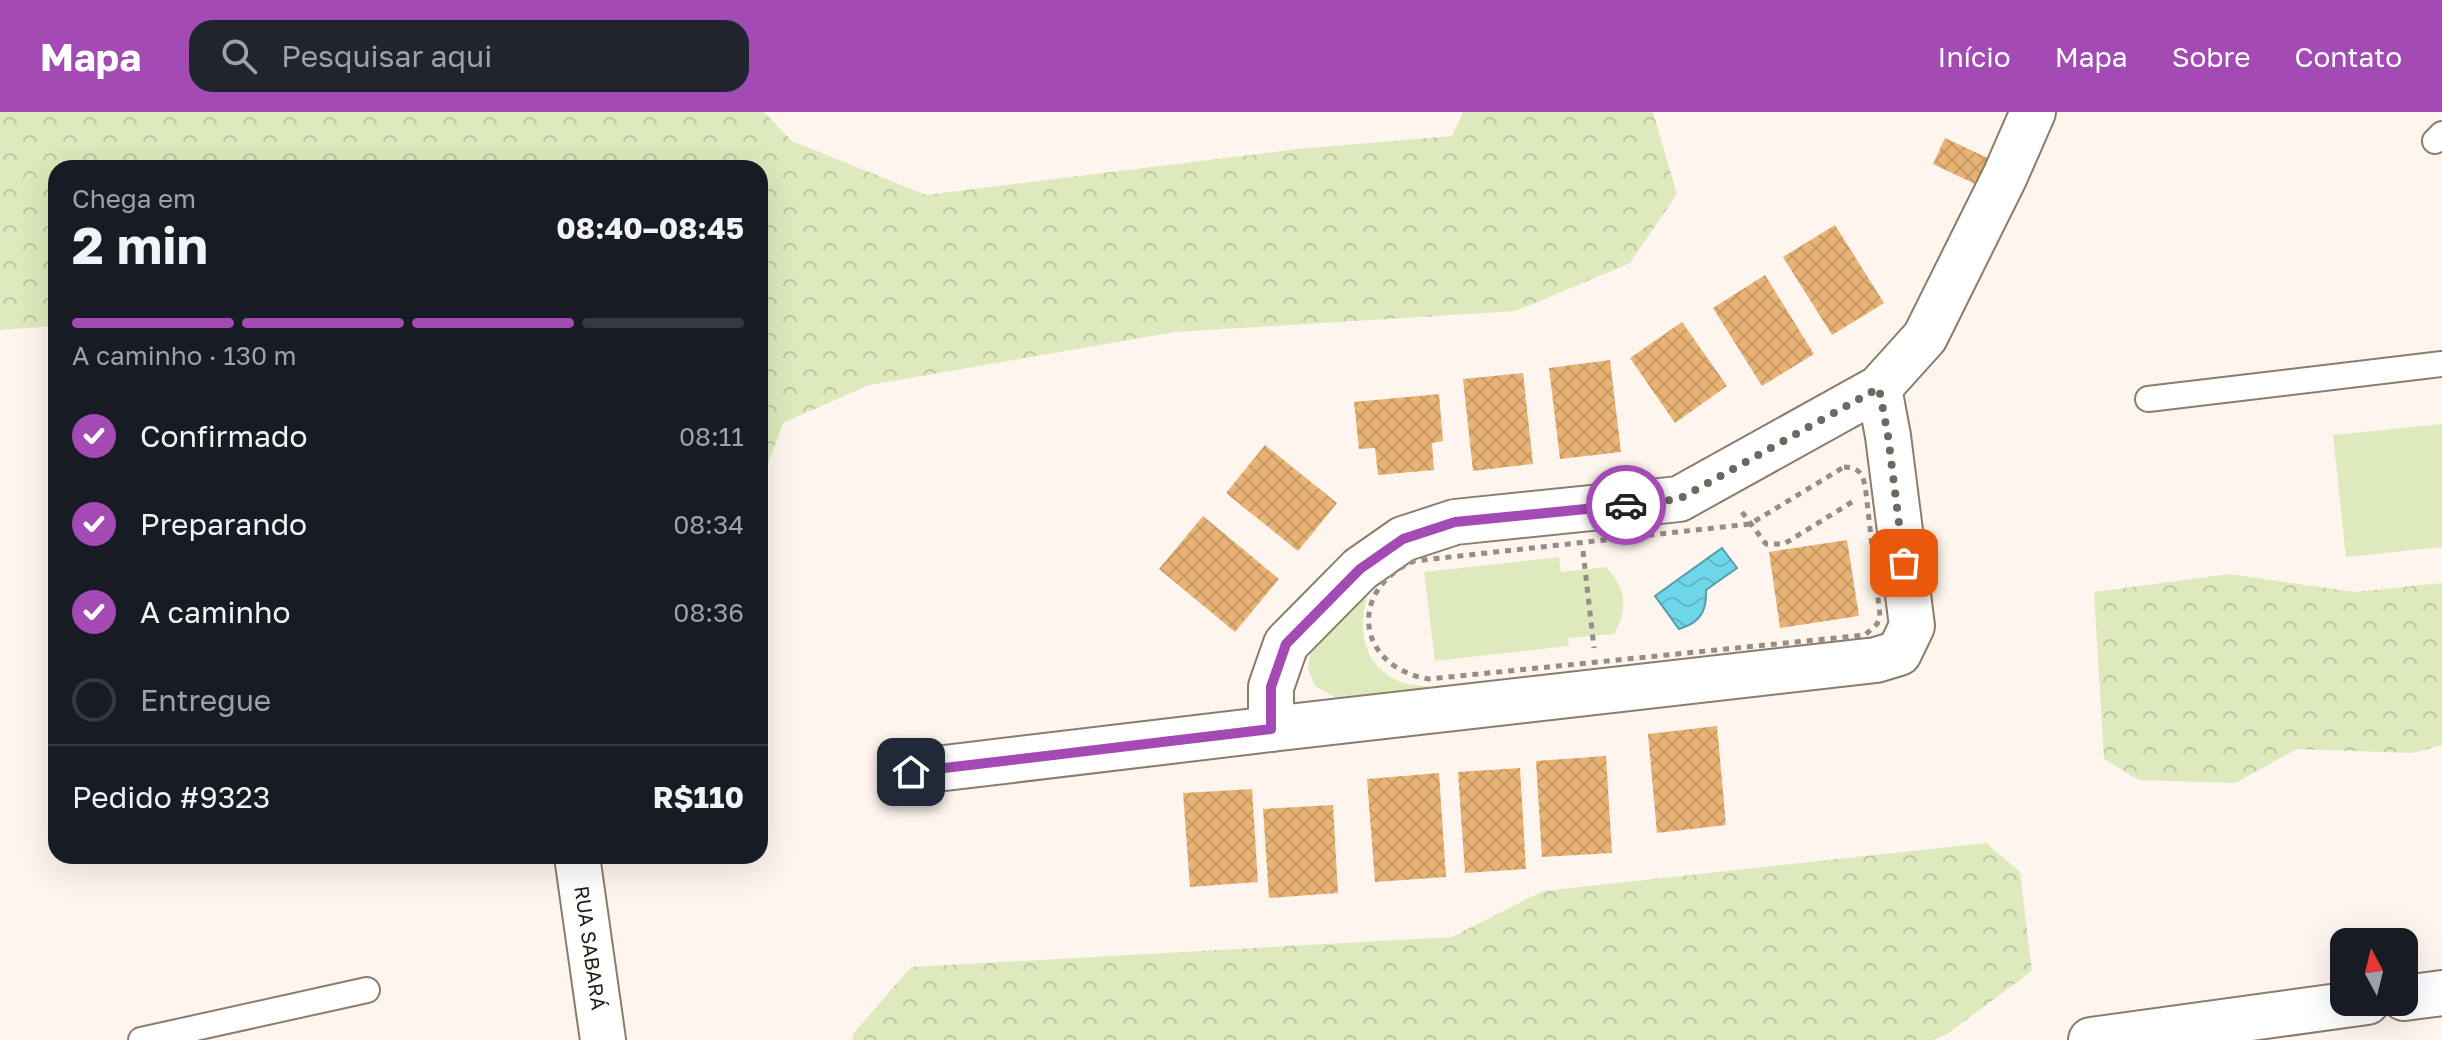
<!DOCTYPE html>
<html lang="pt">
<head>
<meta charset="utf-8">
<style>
	body { margin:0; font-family:"Golos Text",sans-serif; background:#20242c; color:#f1f3f6; height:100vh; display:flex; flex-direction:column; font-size:30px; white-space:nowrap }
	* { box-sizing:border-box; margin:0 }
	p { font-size:26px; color:#9ea1a6 }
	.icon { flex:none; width:44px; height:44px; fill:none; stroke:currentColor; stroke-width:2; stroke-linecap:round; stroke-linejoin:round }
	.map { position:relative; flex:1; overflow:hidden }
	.drawer { position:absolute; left:48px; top:48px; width:720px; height:704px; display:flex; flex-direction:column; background:#171b24; border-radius:24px; box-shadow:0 8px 32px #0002 }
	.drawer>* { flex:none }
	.needle { width:52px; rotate:353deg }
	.buttons { position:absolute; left:2330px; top:816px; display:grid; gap:16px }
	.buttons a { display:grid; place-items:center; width:88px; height:88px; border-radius:16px; background:#171b24; box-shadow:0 8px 32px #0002; font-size:40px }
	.pin { position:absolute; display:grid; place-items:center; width:68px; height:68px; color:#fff; margin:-34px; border-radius:16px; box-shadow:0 4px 12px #0006 }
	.courier { position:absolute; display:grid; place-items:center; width:80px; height:80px; margin:-40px; border:6px solid #a44ab5; border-radius:50%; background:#fff; color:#222; box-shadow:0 2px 10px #0007 }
	.summary em { font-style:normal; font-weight:700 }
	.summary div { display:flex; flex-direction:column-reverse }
	.summary { display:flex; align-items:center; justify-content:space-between; height:136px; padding:0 24px }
	h1 { font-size:52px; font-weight:700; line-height:60px }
	.bar { display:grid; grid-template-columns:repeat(4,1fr); gap:12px 8px; align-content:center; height:96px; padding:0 24px }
	.bar i { height:10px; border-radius:6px; background:#363941 }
	.bar .selected { background:#a44ab5 }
	.bar p { grid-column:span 4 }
	.line { display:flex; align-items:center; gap:20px; padding:0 24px; border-top:2px solid #363941 }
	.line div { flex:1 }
	ol { padding:0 24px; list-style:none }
	li { display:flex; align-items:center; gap:24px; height:88px }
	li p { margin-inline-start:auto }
	li .icon { padding:8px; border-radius:50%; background:#a44ab5; color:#fff; stroke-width:4 }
	li:last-child { color:#9ea1a6 }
	li i { width:44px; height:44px; border:4px solid #363941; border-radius:50% }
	header { display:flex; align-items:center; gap:48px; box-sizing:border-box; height:112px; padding:0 40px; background:#a44ab5; color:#fff }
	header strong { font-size:38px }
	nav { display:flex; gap:44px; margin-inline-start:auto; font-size:28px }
	.search { width:560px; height:72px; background:#20242c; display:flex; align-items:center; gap:20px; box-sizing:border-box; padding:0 28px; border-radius:24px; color:#9ea1a6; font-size:30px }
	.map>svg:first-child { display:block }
	.grass { fill:#deeabd }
	.forest { fill:url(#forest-crowns) }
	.water { fill:url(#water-waves); stroke:#579eaa; stroke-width:2 }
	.building { fill:url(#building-cross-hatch) }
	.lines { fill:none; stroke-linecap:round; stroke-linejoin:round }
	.service-casing { stroke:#8c7c69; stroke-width:28 }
	.minor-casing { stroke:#8c7c69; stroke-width:48 }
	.path { stroke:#958e86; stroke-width:5; stroke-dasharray:6 6; stroke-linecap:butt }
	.service { stroke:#fff; stroke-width:24 }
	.minor { stroke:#fff; stroke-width:44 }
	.done { stroke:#6f6861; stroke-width:8; stroke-dasharray:0 14.4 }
	.route { stroke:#a44ab5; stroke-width:10 }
	.labels { text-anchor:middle; stroke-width:6; stroke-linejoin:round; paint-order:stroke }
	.street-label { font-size:20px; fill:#221c15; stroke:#fff }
</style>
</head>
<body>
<header>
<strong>Mapa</strong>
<div class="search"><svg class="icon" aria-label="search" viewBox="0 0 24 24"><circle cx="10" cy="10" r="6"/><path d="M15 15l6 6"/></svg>Pesquisar aqui</div>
<nav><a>Início</a><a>Mapa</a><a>Sobre</a><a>Contato</a></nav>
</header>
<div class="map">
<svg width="2442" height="928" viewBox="0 0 2442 928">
	<defs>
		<pattern id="forest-crowns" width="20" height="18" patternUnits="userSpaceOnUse" patternTransform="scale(2)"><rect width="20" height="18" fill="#deeabd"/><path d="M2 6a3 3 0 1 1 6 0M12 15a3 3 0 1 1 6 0" fill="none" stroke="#bec8a2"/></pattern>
		<pattern id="water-waves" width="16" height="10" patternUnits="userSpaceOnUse" patternTransform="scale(2)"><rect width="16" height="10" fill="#6ed6ea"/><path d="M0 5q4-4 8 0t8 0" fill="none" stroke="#5fb7c8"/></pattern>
		<pattern id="building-cross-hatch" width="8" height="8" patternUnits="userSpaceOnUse" patternTransform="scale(2)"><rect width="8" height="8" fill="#e9b376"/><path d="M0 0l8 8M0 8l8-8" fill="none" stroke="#c89965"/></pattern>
	</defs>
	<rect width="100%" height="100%" fill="#fef6ee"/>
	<g class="grass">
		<path d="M2442,312V435L2346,445L2333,323Z"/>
		<path d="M1559,445L1561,460L1606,455C1626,476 1629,497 1614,522L1568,526L1569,534L1435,549L1424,460Z"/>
		<path d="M1372,471C1358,504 1357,545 1392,566C1406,574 1426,574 1442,576L1338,587L1315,574L1308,557L1312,531Z"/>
	</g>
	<g class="forest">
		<path d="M0,0H764L792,29L926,83L1298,37L1452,24L1463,0H1653L1677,82L1630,151L1516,199L1175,220L869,273L783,311L760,373V56H56V214L0,218Z"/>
		<path d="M2229,462L2355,480L2442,471V633L2412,641L2297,637L2235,671L2139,668L2104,647L2094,480Z"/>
		<path d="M1986,731L2020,760L2032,859L1947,922L1933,928H853V922L911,855L1452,825L1543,779Z"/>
	</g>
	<path class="water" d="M1722,436L1737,456L1706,478C1707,499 1700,511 1679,517L1655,484Z"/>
	<g class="building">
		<path d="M1945,26L1990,47L1977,73L1933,52Z"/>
		<path d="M1835,113L1884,191L1832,223L1783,145Z"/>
		<path d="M1765,163L1814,242L1762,274L1713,196Z"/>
		<path d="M1682,210L1727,274L1675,311L1630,246Z"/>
		<path d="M1610,248L1621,340L1560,347L1549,256Z"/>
		<path d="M1523,261L1533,352L1473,359L1463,267Z"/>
		<path d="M1439,282L1443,329L1432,331L1434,358L1378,363L1375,336L1359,337L1354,290Z"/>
		<path d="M1265,333L1337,391L1298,439L1226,381Z"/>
		<path d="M1203,404L1279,467L1235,520L1159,457Z"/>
		<path d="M1847,428L1859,504L1780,516L1769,440Z"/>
		<path d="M1717,614L1726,713L1657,721L1648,622Z"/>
		<path d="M1606,644L1612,741L1542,745L1536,649Z"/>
		<path d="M1520,656L1526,757L1465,761L1458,660Z"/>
		<path d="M1439,661L1446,765L1375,770L1367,667Z"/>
		<path d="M1252,677L1258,770L1190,775L1183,681Z"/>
		<path d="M1333,693L1338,781L1269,786L1263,697Z"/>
	</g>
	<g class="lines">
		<g class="service-casing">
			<g id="service">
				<path d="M2435,29L2442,22"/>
				<path d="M2148,287L2442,252"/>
				<path d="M141,928L367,878"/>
			</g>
		</g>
		<g class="minor-casing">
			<g id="minor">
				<path d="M1879,276L1888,324L1912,514L1899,541L1876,548L1271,617V575L1286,532L1360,457L1403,427L1455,410L1679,387L1879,276L1925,225L2005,64L2033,0"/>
				<path d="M911,660L1271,617"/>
				<path d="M577,744L603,928"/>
				<path d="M2404,886L2442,881"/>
				<path d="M2091,928L2367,890"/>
			</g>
		</g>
		<g class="path">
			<path d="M1844,355C1862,355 1864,366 1866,381L1880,504L1877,512L1865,523L1429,567C1356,555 1347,478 1414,449L1750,412Z"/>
			<path d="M1742,400L1766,432H1784L1852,390"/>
			<path d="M1583,439L1594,536"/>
		</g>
		<use href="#service" class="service"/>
		<use href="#minor" class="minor"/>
	</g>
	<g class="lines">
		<path class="done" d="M1626,393L1679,387L1879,276L1888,324L1904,451"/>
		<path class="route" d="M911,660L1271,617V575L1286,532L1360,457L1403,427L1455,410L1626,393"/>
	</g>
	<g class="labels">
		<g class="street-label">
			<text transform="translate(590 836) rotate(82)" y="7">RUA SABARÁ</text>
		</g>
	</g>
</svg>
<div class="buttons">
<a><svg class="needle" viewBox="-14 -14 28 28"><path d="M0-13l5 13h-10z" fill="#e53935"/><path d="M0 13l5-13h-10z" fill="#9ea1a6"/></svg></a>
</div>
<div class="pin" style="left:1904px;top:451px;background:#ea580c"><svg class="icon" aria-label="bag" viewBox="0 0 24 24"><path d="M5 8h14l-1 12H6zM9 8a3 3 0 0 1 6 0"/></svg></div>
<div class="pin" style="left:911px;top:660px;background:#1f2937"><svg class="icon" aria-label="home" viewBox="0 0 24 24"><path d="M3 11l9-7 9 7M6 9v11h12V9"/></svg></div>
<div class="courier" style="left:1626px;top:393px"><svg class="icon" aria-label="car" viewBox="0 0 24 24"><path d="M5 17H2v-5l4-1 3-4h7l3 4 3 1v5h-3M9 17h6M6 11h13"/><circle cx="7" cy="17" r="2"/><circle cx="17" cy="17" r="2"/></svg></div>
<section class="drawer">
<div class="summary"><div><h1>2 min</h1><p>Chega em</p></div><em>08:40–08:45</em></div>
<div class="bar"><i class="selected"></i><i class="selected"></i><i class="selected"></i><i></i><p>A caminho · 130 m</p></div>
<ol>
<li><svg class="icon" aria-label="check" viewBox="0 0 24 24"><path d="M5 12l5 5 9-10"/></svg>Confirmado<p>08:11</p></li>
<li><svg class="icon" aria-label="check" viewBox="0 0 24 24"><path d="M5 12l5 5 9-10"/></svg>Preparando<p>08:34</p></li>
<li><svg class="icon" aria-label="check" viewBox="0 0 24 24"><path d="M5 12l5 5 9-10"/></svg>A caminho<p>08:36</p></li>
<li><i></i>Entregue</li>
</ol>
<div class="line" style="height:104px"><div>Pedido #9323</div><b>R$110</b></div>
</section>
</div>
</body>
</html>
